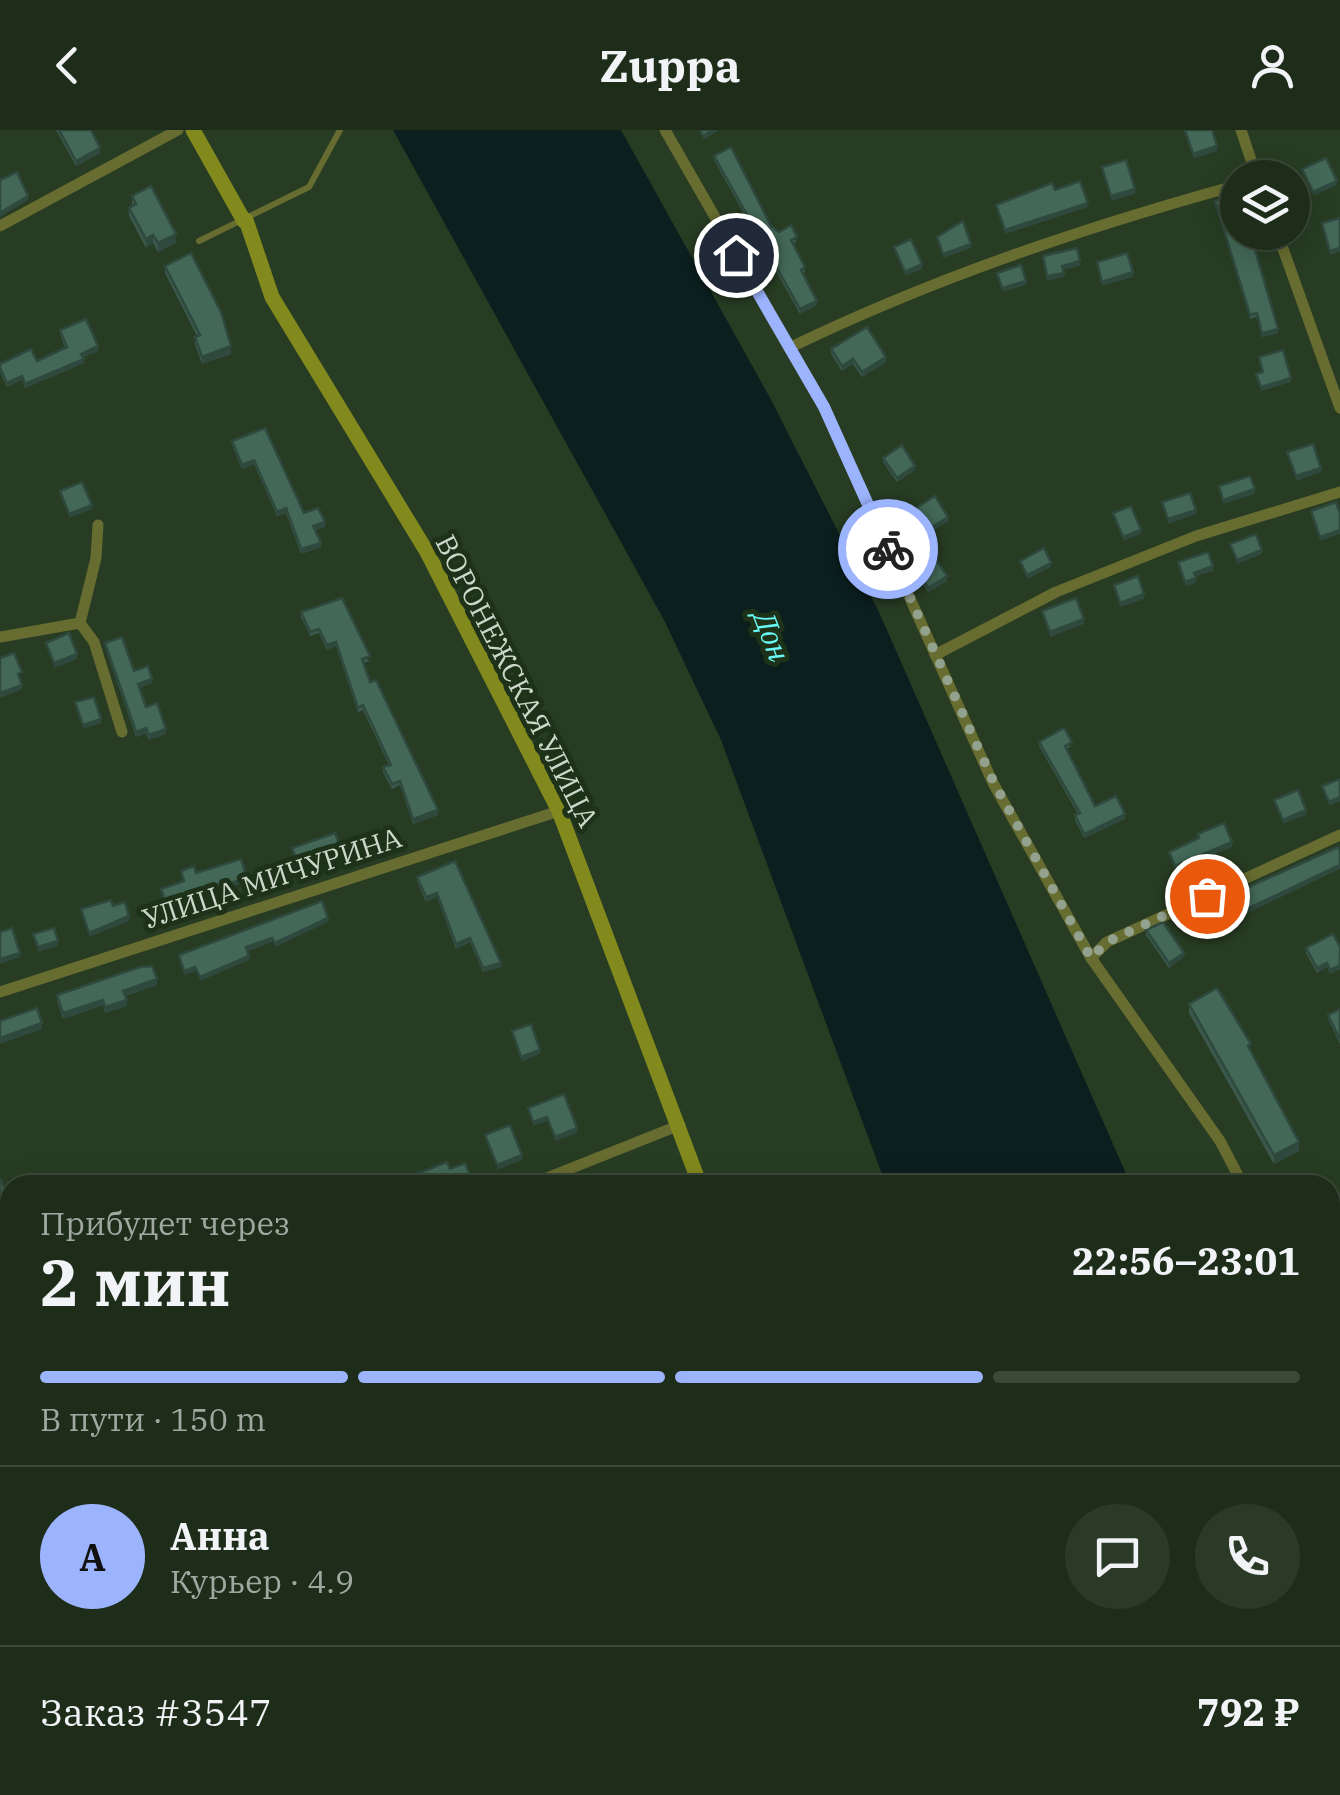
<!DOCTYPE html>
<html lang="ru">
<head>
<meta charset="utf-8">
<style>
	body { margin:0; font-family:"IBM Plex Serif",serif; background:#2b3927; color:#f1f3f6; height:100vh; display:flex; flex-direction:column; font-size:38px; white-space:nowrap }
	* { box-sizing:border-box; margin:0 }
	p { font-size:32px; color:#a1a8a2 }
	.icon { flex:none; width:55px; height:55px; fill:none; stroke:currentColor; stroke-width:2; stroke-linecap:round; stroke-linejoin:round }
	.map { position:relative; flex:1; overflow:hidden }
	.drawer { position:absolute; left:0px; top:1045px; width:1340px; height:620px; display:flex; flex-direction:column; background:#1e2d1a; border-radius:30px 30px 0 0; box-shadow:0 5px 25px #0003,0 0 0 2px #3c4939 }
	.drawer>* { flex:none }
	.buttons { position:absolute; left:1220px; top:30px; display:grid; gap:20px }
	.buttons a { display:grid; place-items:center; width:90px; height:90px; border-radius:50%; background:#1e2d1a; box-shadow:0 5px 25px #0003,0 0 0 2px #3c4939; font-size:50px }
	.pin { position:absolute; display:grid; place-items:center; width:85px; height:85px; color:#fff; margin:-42px; border:5px solid #fff; border-radius:50%; box-shadow:0 2px 10px #0007 }
	.courier { position:absolute; display:grid; place-items:center; width:100px; height:100px; margin:-50px; border:8px solid #9cb4fd; border-radius:50%; background:#fff; color:#222; box-shadow:0 2px 12px #0007 }
	.overview em { font-style:normal; font-weight:700 }
	.overview div { display:flex; flex-direction:column-reverse }
	.overview { display:flex; align-items:center; justify-content:space-between; height:170px; padding:0 40px }
	h1 { font-size:65px; font-weight:700; line-height:75px }
	.bar { display:grid; grid-template-columns:repeat(4,1fr); gap:15px 10px; align-content:center; height:120px; padding:0 40px }
	.bar i { height:12px; border-radius:8px; background:#3c4939 }
	.bar .on { background:#9cb4fd }
	.bar p { grid-column:span 4 }
	.line { display:flex; align-items:center; gap:25px; padding:0 40px; border-top:2px solid #3c4939 }
	.line div { flex:1 }
	.round { display:grid; place-items:center; flex:none; width:105px; height:105px; border-radius:52px; background:#2b3927 }
	header { display:flex; justify-content:space-between; align-items:center; height:130px; padding:0 40px; background:#1e2d1a; font-size:45px; font-weight:700 }
	.map>svg:first-child { display:block }
	.water { fill:#0b1f1e }
	.lines { fill:none; stroke-linecap:round; stroke-linejoin:round }
	.lane { stroke:#676c30; stroke-width:6 }
	.street { stroke:#676c30; stroke-width:11 }
	.secondary { stroke:#828a1d; stroke-width:15 }
	.wall { fill:#3a594c }
	.shaded-wall { fill:#2f493e }
	.building { fill:#436858; stroke:#2f493e; stroke-width:2.5 }
	.done { stroke:#93a18f; stroke-width:10; stroke-dasharray:0 18 }
	.route { stroke:#9cb4fd; stroke-width:12 }
	.labels { text-anchor:middle; stroke-width:10; stroke-linejoin:round; paint-order:stroke }
	.street-label { font-size:28px; fill:#ccd8c9; stroke:#1e3119 }
	.water-label { font-size:30px; font-style:italic; fill:#68f9f4; stroke:#1e3119 }
</style>
</head>
<body>
<header><svg class="icon" aria-label="back" viewBox="0 0 24 24"><path d="M15 5l-7 7 7 7"/></svg>Zuppa<svg class="icon" aria-label="person" viewBox="0 0 24 24"><circle cx="12" cy="8" r="4"/><path d="M4 21q1-7 8-7t8 7"/></svg></header>
<div class="map">
<svg width="1340" height="1665" viewBox="0 0 1340 1665">
	<rect width="100%" height="100%" fill="#283c23"/>
	<g class="water">
		<path d="M393,0H621L769,266L879,482L1131,1055H886L721,610L664,490Z"/>
		<path d="M1330,1311L1340,1322V1665H1272L1259,1655H1330Z"/>
	</g>
	<g class="lines">
		<path class="lane" d="M199,111L309,57L340,0"/>
		<g class="street">
			<path d="M665,0L824,277L993,653L1091,828L1220,1011L1243,1055"/>
			<path d="M1241,0L1257,48"/>
			<path d="M0,96L178,0"/>
			<path d="M1277,102L1340,278"/>
			<path d="M789,218C934,148 1082,98 1238,55"/>
			<path d="M80,493L96,428L98,395"/>
			<path d="M0,507L80,493L94,512L122,602"/>
			<path d="M935,525L1056,462L1196,406L1340,362"/>
			<path d="M1091,828L1107,812L1340,705"/>
			<path d="M0,862L559,681"/>
			<path d="M529,1055L680,995"/>
			<path d="M1330,1205L1340,1221"/>
			<path d="M0,1264L10,1260"/>
			<path d="M0,1331L10,1354"/>
			<path d="M0,1506L10,1508"/>
			<path d="M173,1655L178,1665"/>
		</g>
		<g class="secondary">
			<path d="M193,0L244,91"/>
			<path d="M246,90L272,167L427,422L559,681L700,1055"/>
			<path d="M1330,1608L1340,1604"/>
			<path d="M932,1655L936,1665"/>
			<path d="M1187,1665L1212,1655"/>
		</g>
	</g>
	<g class="wall">
		<path d="M56,0H91L100,23L76,36Z"/>
		<path d="M714,26L771,96L779,102L797,111L793,114L805,142L802,143L817,175L800,184L714,30Z"/>
		<path d="M132,66L176,113L158,122L153,113L146,118L129,86V78L132,76Z"/>
		<path d="M1215,71L1278,203L1262,207L1257,187L1250,189Z"/>
		<path d="M165,136L231,224L202,234L195,214V207L197,206L165,143Z"/>
		<path d="M60,200L98,221L83,227L84,233L25,258L22,250L7,257L0,242V234L37,231L65,218L60,204Z"/>
		<path d="M831,219L886,232L862,247L853,234L842,241L831,224Z"/>
		<path d="M265,298L304,383L325,397L315,400L321,417L301,424L286,383L277,386L254,334L242,339L232,315V311Z"/>
		<path d="M883,328L915,340L897,352L883,332Z"/>
		<path d="M913,380L948,391L926,405L913,384Z"/>
		<path d="M914,435L947,451L928,462L914,439Z"/>
		<path d="M301,482L370,531L364,533L370,552L438,685L413,694L400,655L392,659L383,642V637L389,635L363,580L358,582L336,516L327,520L319,503L310,506L301,487Z"/>
		<path d="M105,513L134,541L152,553L139,558L146,577L166,604L149,610L146,603L136,607L105,517Z"/>
		<path d="M1039,612L1072,616L1066,619L1095,676L1125,689L1084,708L1075,690V685L1078,684L1039,616Z"/>
		<path d="M455,731L501,837L483,842L470,812L456,819L437,767L426,772L417,751V747Z"/>
		<path d="M1146,800L1184,827L1169,838L1146,805Z"/>
		<path d="M1340,817V839L1330,844L1327,837L1317,843L1306,823V818Z"/>
		<path d="M157,855L125,866L127,876L105,883L103,875L63,889L57,871V865Z"/>
		<path d="M1189,874L1299,1021L1274,1034L1189,883Z"/>
		<path d="M1340,879V914L1328,889V885Z"/>
		<path d="M0,1550L10,1552V1574L0,1573Z"/>
	</g>
	<g class="shaded-wall">
		<path d="M712,0H719L703,10V6Z"/>
		<path d="M1217,16V21L1193,29V24Z"/>
		<path d="M100,18V23L76,36V31Z"/>
		<path d="M1337,51V55L1313,66V62Z"/>
		<path d="M1135,59V64L1111,71V66Z"/>
		<path d="M28,66V70L0,87V83Z"/>
		<path d="M1088,73V77L1005,104V100Z"/>
		<path d="M176,104V113L158,122V113Z"/>
		<path d="M153,105V113L146,118V109Z"/>
		<path d="M971,114V118L943,128V124Z"/>
		<path d="M1340,118V122L1330,125V121Z"/>
		<path d="M1080,131V136L1062,140V136Z"/>
		<path d="M922,134V139L905,146V142Z"/>
		<path d="M1133,142V147L1102,156V152Z"/>
		<path d="M1064,143V147L1047,151V146Z"/>
		<path d="M1026,151V155L1002,162V158Z"/>
		<path d="M817,171V175L800,184V179Z"/>
		<path d="M1278,199V203L1262,207V203Z"/>
		<path d="M98,216V221L81,228V224Z"/>
		<path d="M231,216V224L202,234V227Z"/>
		<path d="M886,227V232L862,247V242Z"/>
		<path d="M84,229V233L25,258V254Z"/>
		<path d="M853,229V234L842,241V236Z"/>
		<path d="M22,246V250L7,257V253Z"/>
		<path d="M1291,248V252L1261,261V257Z"/>
		<path d="M254,330V334L242,339V335Z"/>
		<path d="M915,336V340L897,352V348Z"/>
		<path d="M1321,338V342L1296,351V346Z"/>
		<path d="M1255,359V364L1223,374V370Z"/>
		<path d="M92,375V379L69,388V384Z"/>
		<path d="M286,378V383L277,386V382Z"/>
		<path d="M1196,380V384L1168,394V389Z"/>
		<path d="M948,387V391L926,405V401Z"/>
		<path d="M325,392V397L313,401V396Z"/>
		<path d="M1141,400V404L1123,411V407Z"/>
		<path d="M1340,400V404L1320,411V407Z"/>
		<path d="M321,413V417L301,424V419Z"/>
		<path d="M1262,420V424L1237,434V430Z"/>
		<path d="M1051,433V437L1027,449V445Z"/>
		<path d="M1213,436V441L1194,447V443Z"/>
		<path d="M947,446V451L928,462V458Z"/>
		<path d="M1196,448V453L1185,456V452Z"/>
		<path d="M1144,464V469L1120,477V473Z"/>
		<path d="M1084,489V494L1050,507V502Z"/>
		<path d="M336,512V516L327,520V515Z"/>
		<path d="M77,524V529L54,538V533Z"/>
		<path d="M152,549V553L138,558V554Z"/>
		<path d="M22,555V559L0,568V563Z"/>
		<path d="M101,589V593L83,599V595Z"/>
		<path d="M146,598V603L136,607V602Z"/>
		<path d="M166,599V604L149,610V605Z"/>
		<path d="M1340,667V671L1329,676V672Z"/>
		<path d="M438,680V685L413,694V689Z"/>
		<path d="M1306,680V685L1283,694V690Z"/>
		<path d="M1125,684V689L1084,708V704Z"/>
		<path d="M1232,712V717L1175,740V736Z"/>
		<path d="M340,716V720L308,730V726Z"/>
		<path d="M310,731V735L298,739V735Z"/>
		<path d="M1340,735V739L1245,784V780Z"/>
		<path d="M247,748V752L166,777V773Z"/>
		<path d="M437,763V767L426,772V767Z"/>
		<path d="M129,786V791L89,807V803Z"/>
		<path d="M328,788V792L275,817V813Z"/>
		<path d="M272,808V812L246,822V817Z"/>
		<path d="M470,808V812L456,819V814Z"/>
		<path d="M58,811V816L38,822V817Z"/>
		<path d="M20,823V827L0,834V829Z"/>
		<path d="M1184,823V827L1169,838V833Z"/>
		<path d="M249,826V830L200,851V847Z"/>
		<path d="M501,833V837L483,842V838Z"/>
		<path d="M1327,833V837L1317,843V838Z"/>
		<path d="M1340,835V839L1330,844V840Z"/>
		<path d="M195,837V841L184,845V841Z"/>
		<path d="M157,849V855L123,866V861Z"/>
		<path d="M103,870V875L63,889V883Z"/>
		<path d="M127,870V876L105,883V877Z"/>
		<path d="M42,893V899L0,914V908Z"/>
		<path d="M540,920V924L521,932V927Z"/>
		<path d="M547,987V991L533,996V992Z"/>
		<path d="M577,998V1003L555,1011V1007Z"/>
		<path d="M1299,1012V1021L1274,1034V1025Z"/>
		<path d="M522,1025V1030L497,1040V1035Z"/>
		<path d="M471,1047V1051L462,1055H451Z"/>
		<path d="M10,1085V1098L0,1102V1089Z"/>
		<path d="M10,1242V1246L0,1252V1247Z"/>
	</g>
	<g class="building">
		<path d="M59,0H91L100,18L76,31Z"/>
		<path d="M700,0H712L703,6Z"/>
		<path d="M1185,0H1212L1217,16L1193,24Z"/>
		<path d="M731,17L771,96L779,102L791,95L797,107L791,110L805,137L801,140L817,171L800,179L714,26Z"/>
		<path d="M1326,28L1337,51L1313,62L1302,39Z"/>
		<path d="M1126,30L1135,59L1111,66L1102,37Z"/>
		<path d="M17,42L28,66L0,83V50Z"/>
		<path d="M1080,51L1088,73L1005,100L996,75L1052,53L1055,60Z"/>
		<path d="M151,56L176,104L158,113L153,105L146,109L129,78L136,74L132,66Z"/>
		<path d="M1238,64V102H1250L1278,199L1262,203L1257,183L1250,185L1215,71Z"/>
		<path d="M1340,88V118L1330,121L1322,93Z"/>
		<path d="M963,91L971,114L943,124L937,107Z"/>
		<path d="M911,109L922,134L905,142L894,117Z"/>
		<path d="M1077,118L1080,131L1062,136L1064,143L1047,146L1043,126Z"/>
		<path d="M191,123L221,182L231,216L202,227L195,207L200,205L165,136Z"/>
		<path d="M1127,123L1133,142L1102,152L1097,132Z"/>
		<path d="M1021,135L1026,151L1002,158L997,143Z"/>
		<path d="M86,189L98,216L81,224L84,229L25,254L22,246L7,253L0,238V234L31,219L37,231L67,217L60,200Z"/>
		<path d="M867,197L886,227L862,242L853,229L842,236L831,219Z"/>
		<path d="M1283,220L1291,248L1261,257L1256,244L1263,242L1259,227Z"/>
		<path d="M265,298L304,383L318,378L325,392L313,396L321,413L301,419L286,378L277,382L254,330L242,335L232,311Z"/>
		<path d="M1313,314L1321,338L1296,346L1287,322Z"/>
		<path d="M902,315L915,336L897,348L883,328Z"/>
		<path d="M1250,346L1255,359L1223,370L1219,356Z"/>
		<path d="M82,352L92,375L69,384L60,361Z"/>
		<path d="M1190,363L1196,380L1168,389L1162,372Z"/>
		<path d="M935,366L948,387L926,401L913,380Z"/>
		<path d="M1336,372L1340,384V400L1320,407L1311,381Z"/>
		<path d="M1131,376L1141,400L1123,407L1113,383Z"/>
		<path d="M1256,404L1262,420L1237,430L1230,414Z"/>
		<path d="M1044,418L1051,433L1027,445L1020,431Z"/>
		<path d="M1208,422L1213,436L1194,443L1196,448L1185,452L1178,432Z"/>
		<path d="M932,423L947,446L928,458L914,435Z"/>
		<path d="M1138,446L1144,464L1120,473L1114,455Z"/>
		<path d="M342,468L370,526L362,529L370,552L376,550L438,680L413,689L400,651L392,654L383,637L391,635L363,575L358,578L336,512L327,515L319,499L310,502L301,482Z"/>
		<path d="M1076,468L1084,489L1050,502L1042,481Z"/>
		<path d="M69,503L77,524L54,533L46,513Z"/>
		<path d="M122,507L134,541L148,536L152,549L138,554L146,577L157,573L166,599L149,605L146,598L136,602L105,513Z"/>
		<path d="M14,523L22,542L18,544L22,555L0,563V528Z"/>
		<path d="M94,567L101,589L83,595L75,572Z"/>
		<path d="M1064,598L1072,612L1065,616L1095,676L1116,666L1125,684L1084,704L1075,685L1080,683L1039,612Z"/>
		<path d="M1340,649V667L1329,672L1322,656Z"/>
		<path d="M1298,660L1306,680L1283,690L1274,670Z"/>
		<path d="M1224,693L1232,712L1175,736L1169,722L1199,708L1198,704Z"/>
		<path d="M335,703L340,716L308,726L310,731L298,735L292,718Z"/>
		<path d="M1338,717L1340,722V735L1245,780L1237,762Z"/>
		<path d="M241,729L247,748L166,773L161,759L184,751L181,741L194,736L196,743Z"/>
		<path d="M455,731L501,833L483,838L470,808L456,814L437,763L426,767L417,747Z"/>
		<path d="M111,770L113,776L125,772L129,786L89,803L81,779Z"/>
		<path d="M322,771L328,788L275,813L272,808L246,817L249,826L200,847L195,837L184,841L179,825Z"/>
		<path d="M1163,792L1184,823L1169,833L1146,800Z"/>
		<path d="M12,798L20,823L0,829V802Z"/>
		<path d="M54,798L58,811L38,817L33,804Z"/>
		<path d="M1333,804L1340,817V835L1330,840L1327,833L1317,838L1306,818Z"/>
		<path d="M152,836L157,849L123,861L127,870L105,877L103,870L63,883L57,865L140,837Z"/>
		<path d="M1217,858L1251,914L1248,916L1299,1012L1274,1025L1189,874Z"/>
		<path d="M37,878L42,893L0,908V891Z"/>
		<path d="M1340,879V910L1328,885Z"/>
		<path d="M531,894L540,920L521,927L512,901Z"/>
		<path d="M564,964L577,998L555,1007L547,987L533,992L528,978Z"/>
		<path d="M510,995L522,1025L497,1035L485,1005Z"/>
		<path d="M447,1032L450,1039L465,1033L471,1047L451,1055H387Z"/>
		<path d="M1,1050L10,1072V1085L0,1089V1051Z"/>
		<path d="M1330,1089L1338,1103L1330,1107Z"/>
		<path d="M10,1198V1242L0,1247V1202Z"/>
		<path d="M0,1550L10,1552V1570L0,1569Z"/>
		<path d="M99,1658L102,1665H82Z"/>
	</g>
	<g class="lines">
		<path class="done" d="M888,419L994,653L1091,828L1107,812L1207,766"/>
		<path class="route" d="M736,125L824,277L888,419"/>
	</g>
	<g class="labels">
		<g class="street-label">
			<text transform="translate(517 551) rotate(63)" y="10">ВОРОНЕЖСКАЯ УЛИЦА</text>
			<text transform="translate(272 748) rotate(-18)" y="10">УЛИЦА МИЧУРИНА</text>
		</g>
		<g class="water-label">
			<text transform="translate(771 506) rotate(69)" y="10">Дон</text>
		</g>
	</g>
</svg>
<div class="buttons">
<a><svg class="icon" aria-label="layers" viewBox="0 0 24 24"><path d="M12 4l9 5-9 5-9-5zM3 14l9 5 9-5"/></svg></a>
</div>
<div class="pin" style="left:1207px;top:766px;background:#ea580c"><svg class="icon" aria-label="bag" viewBox="0 0 24 24"><path d="M5 8h14l-1 12H6zM9 8a3 3 0 0 1 6 0"/></svg></div>
<div class="pin" style="left:736px;top:125px;background:#1f2937"><svg class="icon" aria-label="home" viewBox="0 0 24 24"><path d="M3 11l9-7 9 7M6 9v11h12V9"/></svg></div>
<div class="courier" style="left:888px;top:419px"><svg class="icon" aria-label="bike" viewBox="0 0 24 24"><circle cx="6" cy="16" r="4"/><circle cx="18" cy="16" r="4"/><path d="M6 16l4-8h5l3 8M10 8l3 8H6M13 5h3"/></svg></div>
<section class="drawer">
<div class="overview"><div><h1>2 мин</h1><p>Прибудет через</p></div><em>22:56–23:01</em></div>
<div class="bar"><i class="on"></i><i class="on"></i><i class="on"></i><i></i><p>В пути · 150 m</p></div>
<div class="line" style="height:180px"><b class="round" style="background:#9cb4fd;color:#111">А</b><div><b>Анна</b><p>Курьер · 4.9</p></div><a class="round"><svg class="icon" aria-label="chat" viewBox="0 0 24 24"><path d="M4 5h16v11H9l-5 4z"/></svg></a><a class="round"><svg class="icon" aria-label="phone" viewBox="0 0 24 24"><path d="M5 4h4l2 5-3 2q2 4 5 5l2-3 5 2v4C11 20 4 13 5 4z"/></svg></a></div>
<div class="line" style="height:130px"><div>Заказ #3547</div><b>792 ₽</b></div>
</section>
</div>
</body>
</html>
